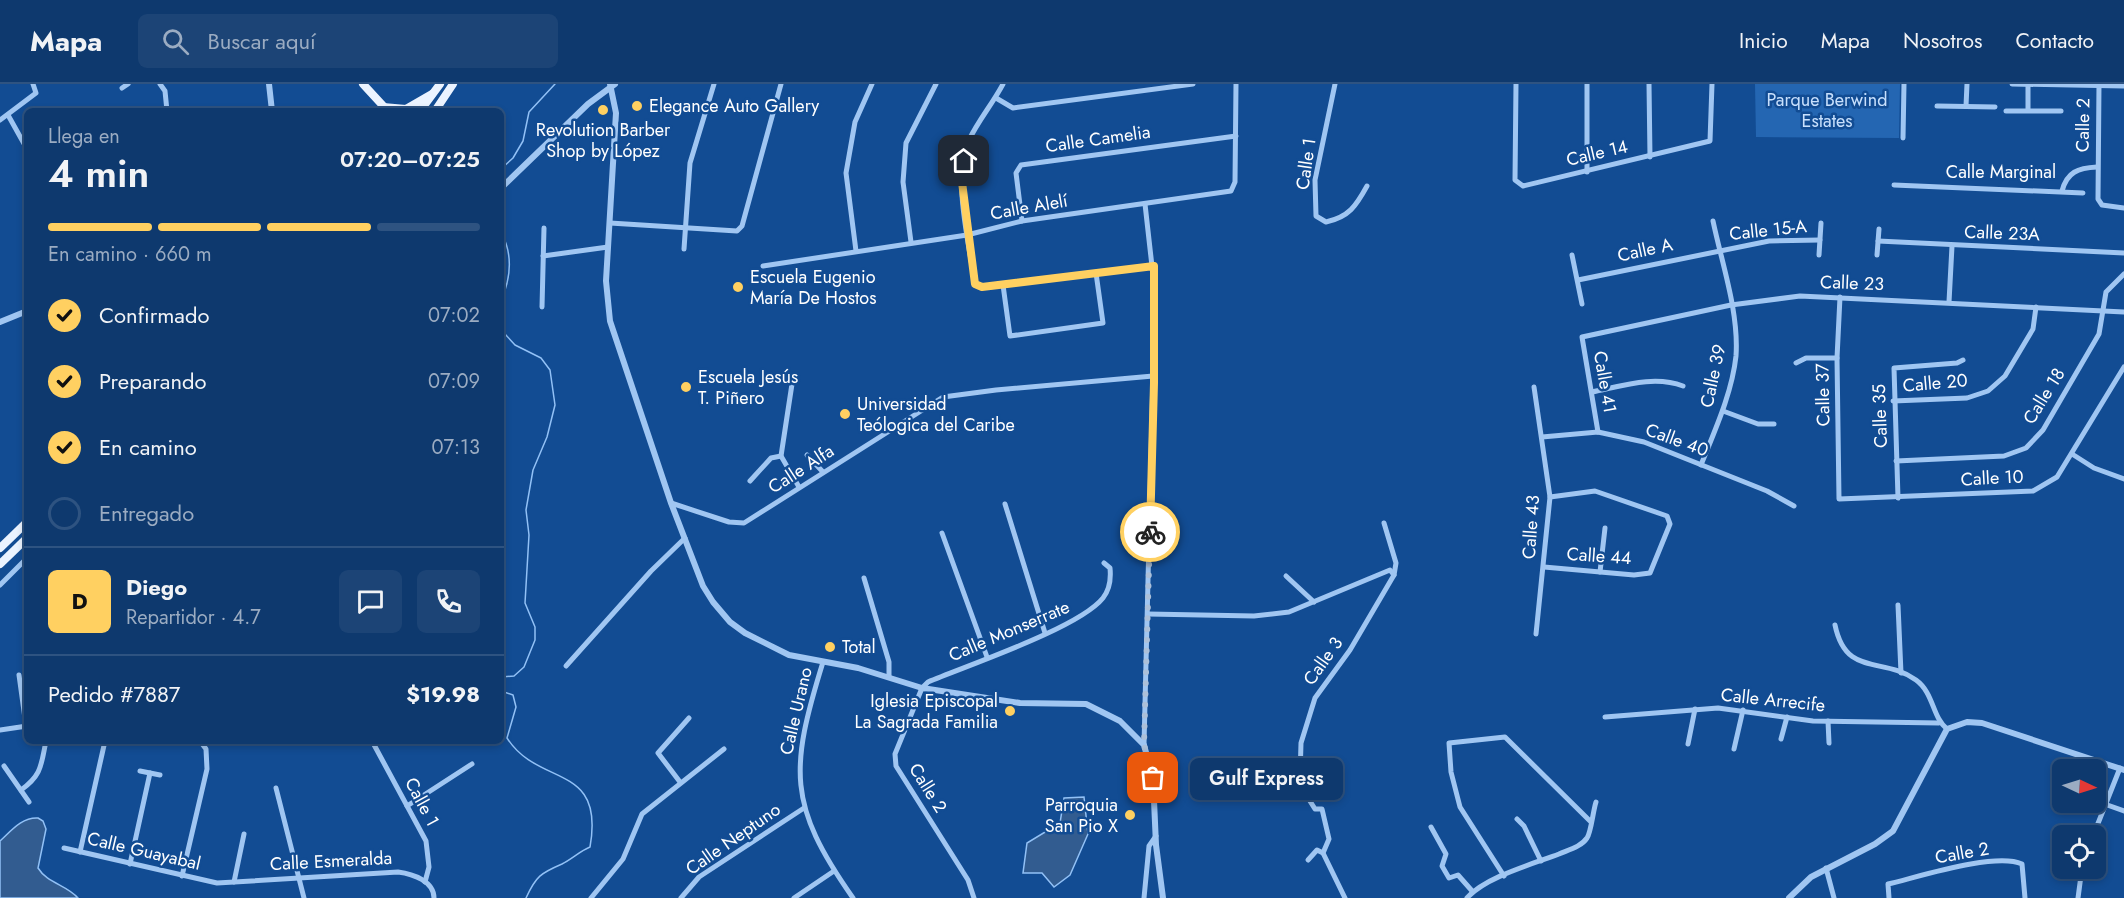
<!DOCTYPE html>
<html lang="es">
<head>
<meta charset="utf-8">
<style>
	body { margin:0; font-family:Jost,sans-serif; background:#1c4476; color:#f1f3f6; height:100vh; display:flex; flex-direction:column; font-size:22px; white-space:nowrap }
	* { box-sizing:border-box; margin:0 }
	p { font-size:20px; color:#9bacc2 }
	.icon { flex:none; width:33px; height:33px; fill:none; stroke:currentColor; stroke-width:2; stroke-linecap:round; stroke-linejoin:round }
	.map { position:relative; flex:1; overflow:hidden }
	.drawer { position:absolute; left:24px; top:24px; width:480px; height:636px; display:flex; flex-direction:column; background:#0e396e; border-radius:9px; box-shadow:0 3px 9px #0003,0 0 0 2px #2e5381 }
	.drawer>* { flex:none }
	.needle { width:39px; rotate:94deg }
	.controls { position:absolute; left:2052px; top:675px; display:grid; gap:12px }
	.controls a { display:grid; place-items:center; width:54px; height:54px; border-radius:9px; background:#0e396e; box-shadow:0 3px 9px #0003,0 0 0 2px #2e5381; font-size:30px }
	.pin { position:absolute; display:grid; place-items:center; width:51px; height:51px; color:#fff; margin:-26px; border-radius:12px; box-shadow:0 3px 9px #0006 }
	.courier { position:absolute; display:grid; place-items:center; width:60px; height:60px; margin:-30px; border:4px solid #ffd061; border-radius:50%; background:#fff; color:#222; box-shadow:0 2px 8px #0007 }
	.bubble { position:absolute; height:42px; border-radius:9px; background:#0e396e; box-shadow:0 3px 9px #0003,0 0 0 2px #2e5381; font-size:20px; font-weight:600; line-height:42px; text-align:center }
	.head em { font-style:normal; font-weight:600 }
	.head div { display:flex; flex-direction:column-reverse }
	.head { display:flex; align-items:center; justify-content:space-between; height:102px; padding:0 24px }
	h1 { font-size:39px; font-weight:600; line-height:45px }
	.bar { display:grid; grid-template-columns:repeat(4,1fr); gap:9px 6px; align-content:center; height:72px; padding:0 24px }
	.bar i { height:8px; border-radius:4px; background:#2e5381 }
	.bar .current { background:#ffd061 }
	.bar p { grid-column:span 4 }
	.line { display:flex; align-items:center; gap:15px; padding:0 24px; border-top:2px solid #2e5381 }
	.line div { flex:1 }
	.round { display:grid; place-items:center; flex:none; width:63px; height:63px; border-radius:9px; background:#1c4476 }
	ol { padding:0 24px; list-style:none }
	li { display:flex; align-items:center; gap:18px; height:66px }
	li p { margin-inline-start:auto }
	li .icon { padding:6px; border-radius:50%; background:#ffd061; color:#111; stroke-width:4 }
	li:last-child { color:#9bacc2 }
	li i { width:33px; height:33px; border:3px solid #2e5381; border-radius:50% }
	header { display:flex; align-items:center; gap:36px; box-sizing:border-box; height:84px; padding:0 30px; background:#0e396e; border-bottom:2px solid #2e5381 }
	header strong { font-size:28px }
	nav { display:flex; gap:33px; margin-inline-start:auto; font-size:21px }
	.search { width:420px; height:54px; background:#1c4476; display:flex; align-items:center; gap:15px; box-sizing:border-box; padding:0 21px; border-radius:9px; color:#9bacc2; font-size:22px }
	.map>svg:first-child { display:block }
	.green { fill:#2466b2 }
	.water { fill:#325c90; stroke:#92c1f6; stroke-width:1.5 }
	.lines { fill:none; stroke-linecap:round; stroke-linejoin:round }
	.stream { stroke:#92c1f6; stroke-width:1.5 }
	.minor { stroke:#a0c6f2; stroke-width:5 }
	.tertiary { stroke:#a0c6f2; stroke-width:6 }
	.primary { stroke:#ebf3ff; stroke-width:8 }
	.done { stroke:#acc0d9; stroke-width:6; stroke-dasharray:0 10.8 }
	.route { stroke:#ffd061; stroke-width:8 }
	.poi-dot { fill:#ffd061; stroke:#124c93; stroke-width:2 }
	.labels { text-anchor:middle; stroke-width:5; stroke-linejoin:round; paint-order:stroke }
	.park-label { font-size:18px; fill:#c8e0fd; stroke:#124c93 }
	.poi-label { font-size:18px; fill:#fff; stroke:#124c93; text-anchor:start }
	.street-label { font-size:18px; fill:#fff; stroke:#124c93 }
</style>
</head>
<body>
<header>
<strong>Mapa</strong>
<div class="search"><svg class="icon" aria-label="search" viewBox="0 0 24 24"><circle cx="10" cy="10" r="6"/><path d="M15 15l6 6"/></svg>Buscar aquí</div>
<nav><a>Inicio</a><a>Mapa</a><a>Nosotros</a><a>Contacto</a></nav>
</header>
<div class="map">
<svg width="2124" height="814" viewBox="0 0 2124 814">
	<rect width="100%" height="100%" fill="#124c93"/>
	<path class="green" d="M1755,0H1900L1899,54L1756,53Z"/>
	<g class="water">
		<path d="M1084,713L1088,750L1070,791L1054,803L1042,789H1023L1027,759L1060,739L1064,714Z"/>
		<path d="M38,734L43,737L46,745L38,784C47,799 67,801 78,814H0V757C11,747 22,733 38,734Z"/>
	</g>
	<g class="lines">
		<g class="stream">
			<path d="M501,85L513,74L523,57L529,28L555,0"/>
			<path d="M501,148C513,170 511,194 501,217"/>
			<path d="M501,235L505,250L515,261L541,274L550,286L555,321L547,353L533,386L526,426L529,451L525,519L535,543V556L524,583L514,592L501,593"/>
			<path d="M501,607L513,611L516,623L507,654C539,704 605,678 590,763C580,767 572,775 562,780C541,789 536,792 526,814"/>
		</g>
		<g class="minor">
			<path d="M160,0L165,7L167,27"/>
			<path d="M1003,0C993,19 978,37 969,56C952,94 969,159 975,200L982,203L1154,182"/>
			<path d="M1335,0L1315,96L1316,132L1326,138C1349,133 1356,122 1367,102"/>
			<path d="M1516,0L1515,96L1523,102L1710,57L1712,0"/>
			<path d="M1649,0L1650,73"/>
			<path d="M2012,0L2124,2"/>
			<path d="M2099,0L2098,115L2102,121L2124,124"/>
			<path d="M122,4L128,0"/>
			<path d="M996,14L1013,24L1193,0"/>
			<path d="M1937,22L1995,23"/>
			<path d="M1966,22L1967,0"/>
			<path d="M2028,26V2"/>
			<path d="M2006,27H2061"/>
			<path d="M8,31L27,65"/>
			<path d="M0,36L36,9L33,0"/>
			<path d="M1903,54L1904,0"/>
			<path d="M1587,88V0"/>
			<path d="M1894,101L2083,109"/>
			<path d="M2062,107C2067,88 2078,84 2097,83"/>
			<path d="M1022,137L1016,89L1021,81L1236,52"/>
			<path d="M610,139L737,147L742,142L781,0"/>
			<path d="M1878,157L2124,169"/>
			<path d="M911,158L903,98L906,59L936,0"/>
			<path d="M684,165L690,79L714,0"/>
			<path d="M856,167L846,89L855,38L872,0"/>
			<path d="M1572,171L1582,220"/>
			<path d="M1819,171L1821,139"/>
			<path d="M1877,171L1879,145"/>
			<path d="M543,172L608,163"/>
			<path d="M763,182L967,151L1022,137L1231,107L1235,98L1236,0"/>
			<path d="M1578,196L1769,157L1820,156"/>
			<path d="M1003,201L1010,252L1103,239L1096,189"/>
			<path d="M1840,213L1837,274L1839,415L2033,407L2057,393L2124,283"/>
			<path d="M1949,218L1952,162"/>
			<path d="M542,223L544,144"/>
			<path d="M1796,279L1806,274H1837"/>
			<path d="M792,300L781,372L799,403"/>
			<path d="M1534,303L1550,413L1536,550"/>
			<path d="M1592,308C1622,302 1654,291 1683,302"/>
			<path d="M1893,317L1967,314L1988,307L2005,292L2033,245L2036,223"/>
			<path d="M1723,327L1758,340H1774"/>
			<path d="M1598,348L1582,253L1731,221L1800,212L2124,228"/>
			<path d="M1542,353L1598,348L1644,358L1767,407L1794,422"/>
			<path d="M2072,370L2094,384L2124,395"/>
			<path d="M807,371L823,388"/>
			<path d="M1896,377L2004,372L2026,364L2043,346L2099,250L2106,208L2124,190"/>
			<path d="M1701,381C1715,346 1732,309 1736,272C1739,228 1722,180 1713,137"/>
			<path d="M750,397L771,374L781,372"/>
			<path d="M1898,414L1894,284L1957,279L1963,276"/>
			<path d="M671,419L729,438L744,439L943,313L996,306L1153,292"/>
			<path d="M1005,420L1045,549"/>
			<path d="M942,449L987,573"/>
			<path d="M1544,483L1634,491L1650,489L1670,440L1667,432L1595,407L1550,413"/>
			<path d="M1600,488L1605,444"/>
			<path d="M1286,492L1314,518"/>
			<path d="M864,494L889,578V592"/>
			<path d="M0,501L27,474"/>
			<path d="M1898,521L1901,589"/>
			<path d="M1148,530L1254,532L1289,528L1390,486L1394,491"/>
			<path d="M1835,541C1846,594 1883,572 1916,596C1934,609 1932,633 1947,645"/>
			<path d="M823,578C790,685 787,720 853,814"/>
			<path d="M566,582L651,487L685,454"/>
			<path d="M19,591L26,642"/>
			<path d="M1605,633L1718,624L1813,637L1939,639"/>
			<path d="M1828,637L1829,659"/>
			<path d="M0,646L27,642"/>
			<path d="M1781,655L1787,633"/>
			<path d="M372,657L426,757L429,783L425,798"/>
			<path d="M1688,660L1695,625"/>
			<path d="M1144,661L1155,209L1145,120"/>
			<path d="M1734,665L1743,626"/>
			<path d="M4,682L29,718"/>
			<path d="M140,687L160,691"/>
			<path d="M680,698L658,669L689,634"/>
			<path d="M276,704L304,814"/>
			<path d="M21,706C42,691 41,681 46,657"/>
			<path d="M2096,717L2124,727"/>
			<path d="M407,722L472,680"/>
			<path d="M1517,735L1524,742L1541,777"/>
			<path d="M1431,743L1446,770L1442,782L1449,794L1458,791L1473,808"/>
			<path d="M2093,752L2120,684"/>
			<path d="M64,764L217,799L398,788C413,790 434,797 434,814"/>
			<path d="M80,768L105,657"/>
			<path d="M1308,776L1317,766L1323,769"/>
			<path d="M130,780L150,689"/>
			<path d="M1826,784L1834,814"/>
			<path d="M182,792L207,685L206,665L200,657"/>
			<path d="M1504,792L1460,723L1451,688L1449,659L1505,653L1590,737"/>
			<path d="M234,798L244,750"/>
			<path d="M591,814L623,775L642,730L724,665"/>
			<path d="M681,814L699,793L804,724"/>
			<path d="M794,814L834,787"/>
			<path d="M974,814L968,796L896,682L895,670L922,604L928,598C968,581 1079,544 1103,514C1110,505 1111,494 1110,484L1104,479"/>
			<path d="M1144,814L1149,762L1156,752"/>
			<path d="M1345,814L1323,769L1329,755L1322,725H1315L1303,706L1300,694L1301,659L1315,614L1350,566L1394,491L1396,479L1384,439"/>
			<path d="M1467,814C1485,793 1533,780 1559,770C1568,766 1581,763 1587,754C1591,749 1593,727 1596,718"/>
			<path d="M1889,814L1888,800C1918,793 1995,768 2022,780L2025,814"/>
			<path d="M2078,814L2082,784"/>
		</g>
		<g class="tertiary">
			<path d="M269,0L272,27"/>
			<path d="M610,0L616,29L606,197L610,237L671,419L703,502L713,518L730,538L745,549L789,571L858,584L922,604L1020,619L1086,620L1120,637L1144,661L1153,694L1156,761L1163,814"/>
			<path d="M501,104L588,20L615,0"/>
			<path d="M0,238L27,227"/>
			<path d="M1789,814L1811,793L1875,760L1893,747L1947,645L1967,638L1982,639L2124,686"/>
		</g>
		<g class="primary">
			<path d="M363,0L386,25"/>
			<path d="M383,23L406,25L432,10"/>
			<path d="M420,27L440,0"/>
			<path d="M435,27L453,0"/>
			<path d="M0,464L27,438"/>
			<path d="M0,480L27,454"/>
		</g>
	</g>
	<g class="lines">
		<path class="done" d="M1150,448L1144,661L1153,694"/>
		<path class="route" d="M964,77L962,98L975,200L982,203L1154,182V299L1150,448"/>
	</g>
	<g class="poi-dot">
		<circle cx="637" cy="22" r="6"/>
		<circle cx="603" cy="26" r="6"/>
		<circle cx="738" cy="203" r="6"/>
		<circle cx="686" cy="303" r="6"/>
		<circle cx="845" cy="330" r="6"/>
		<circle cx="830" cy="563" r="6"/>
		<circle cx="1010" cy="627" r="6"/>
		<circle cx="1130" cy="731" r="6"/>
	</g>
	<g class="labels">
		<g class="park-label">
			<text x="1827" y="22">Parque Berwind<tspan x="1827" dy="21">Estates</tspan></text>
		</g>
		<g class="poi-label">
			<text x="649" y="28">Elegance Auto Gallery</text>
			<text x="603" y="52" text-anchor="middle">Revolution Barber<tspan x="603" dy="21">Shop by López</tspan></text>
			<text x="750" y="199">Escuela Eugenio<tspan x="750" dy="21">María De Hostos</tspan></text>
			<text x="698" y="299">Escuela Jesús<tspan x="698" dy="21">T. Piñero</tspan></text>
			<text x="857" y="326">Universidad<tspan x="857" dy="21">Teólogica del Caribe</tspan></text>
			<text x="842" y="569">Total</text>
			<text x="998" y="623" text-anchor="end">Iglesia Episcopal<tspan x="998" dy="21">La Sagrada Familia</tspan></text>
			<text x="1118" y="727" text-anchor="end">Parroquia<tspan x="1118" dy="21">San Pio X</tspan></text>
		</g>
		<g class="street-label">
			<text transform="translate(2083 41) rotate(-89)" y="6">Calle 2</text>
			<text transform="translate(1098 55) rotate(-8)" y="6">Calle Camelia</text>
			<text transform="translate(1597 69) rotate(-13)" y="6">Calle 14</text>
			<text transform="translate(1306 80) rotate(-82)" y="6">Calle 1</text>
			<text x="2001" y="94">Calle Marginal</text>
			<text transform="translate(1029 123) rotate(-10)" y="6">Calle Alelí</text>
			<text transform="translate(1768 146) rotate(-6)" y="6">Calle 15-A</text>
			<text transform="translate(2002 149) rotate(2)" y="6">Calle 23A</text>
			<text transform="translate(1645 166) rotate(-12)" y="6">Calle A</text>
			<text transform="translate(1852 199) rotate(2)" y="6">Calle 23</text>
			<text transform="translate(1713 292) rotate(-78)" y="6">Calle 39</text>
			<text transform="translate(1605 298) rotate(80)" y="6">Calle 41</text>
			<text transform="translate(1935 299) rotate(-5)" y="6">Calle 20</text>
			<text transform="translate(1823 311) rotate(-91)" y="6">Calle 37</text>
			<text transform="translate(2044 312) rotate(-58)" y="6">Calle 18</text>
			<text transform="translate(1880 332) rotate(-92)" y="6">Calle 35</text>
			<text transform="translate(1677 356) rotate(20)" y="6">Calle 40</text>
			<text transform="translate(801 385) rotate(-33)" y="6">Calle Alfa</text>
			<text transform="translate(1992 394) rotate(-3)" y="6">Calle 10</text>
			<text transform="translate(1531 443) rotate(-86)" y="6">Calle 43</text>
			<text transform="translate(1599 472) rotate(4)" y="6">Calle 44</text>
			<text transform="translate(1009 547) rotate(-23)" y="6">Calle Monserrate</text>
			<text transform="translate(1323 577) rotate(-55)" y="6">Calle 3</text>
			<text transform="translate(1773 616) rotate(6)" y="6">Calle Arrecife</text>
			<text transform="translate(796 627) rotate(-77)" y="6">Calle Urano</text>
			<text transform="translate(928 704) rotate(58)" y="6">Calle 2</text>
			<text transform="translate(422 718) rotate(62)" y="6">Calle 1</text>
			<text transform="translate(733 755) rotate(-35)" y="6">Calle Neptuno</text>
			<text transform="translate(144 767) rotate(13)" y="6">Calle Guayabal</text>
			<text transform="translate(1962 769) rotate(-10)" y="6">Calle 2</text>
			<text transform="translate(331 777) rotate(-3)" y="6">Calle Esmeralda</text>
		</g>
	</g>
</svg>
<div class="controls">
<a><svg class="needle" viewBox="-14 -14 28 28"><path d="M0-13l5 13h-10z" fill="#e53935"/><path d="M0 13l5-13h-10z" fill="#9bacc2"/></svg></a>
<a><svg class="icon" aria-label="locate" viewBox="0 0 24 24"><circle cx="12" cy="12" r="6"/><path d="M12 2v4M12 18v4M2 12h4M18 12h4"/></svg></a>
</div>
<div class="pin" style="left:1153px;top:694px;background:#ea580c"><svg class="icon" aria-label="bag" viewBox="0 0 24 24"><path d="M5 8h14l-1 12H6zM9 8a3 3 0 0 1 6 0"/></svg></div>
<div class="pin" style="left:964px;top:77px;background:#1f2937"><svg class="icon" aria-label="home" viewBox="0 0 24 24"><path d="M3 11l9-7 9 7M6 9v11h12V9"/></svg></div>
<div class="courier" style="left:1150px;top:448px"><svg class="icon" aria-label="bike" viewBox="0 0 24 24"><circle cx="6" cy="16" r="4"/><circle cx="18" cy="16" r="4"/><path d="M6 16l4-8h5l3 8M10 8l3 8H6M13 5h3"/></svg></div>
<div class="bubble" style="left:1190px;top:674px;width:153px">Gulf Express</div>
<section class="drawer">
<div class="head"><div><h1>4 min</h1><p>Llega en</p></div><em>07:20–07:25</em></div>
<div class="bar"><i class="current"></i><i class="current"></i><i class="current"></i><i></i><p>En camino · 660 m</p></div>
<ol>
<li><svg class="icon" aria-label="check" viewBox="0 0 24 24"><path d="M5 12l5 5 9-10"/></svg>Confirmado<p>07:02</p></li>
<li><svg class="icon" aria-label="check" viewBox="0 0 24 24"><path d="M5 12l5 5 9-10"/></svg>Preparando<p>07:09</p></li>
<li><svg class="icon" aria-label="check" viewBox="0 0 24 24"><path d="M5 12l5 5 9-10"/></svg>En camino<p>07:13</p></li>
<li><i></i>Entregado</li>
</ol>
<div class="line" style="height:108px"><b class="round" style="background:#ffd061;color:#111">D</b><div><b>Diego</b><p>Repartidor · 4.7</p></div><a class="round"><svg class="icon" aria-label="chat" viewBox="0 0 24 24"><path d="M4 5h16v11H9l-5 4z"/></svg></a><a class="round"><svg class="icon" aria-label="phone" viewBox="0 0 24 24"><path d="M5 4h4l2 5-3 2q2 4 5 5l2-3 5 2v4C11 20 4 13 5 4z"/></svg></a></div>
<div class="line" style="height:78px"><div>Pedido #7887</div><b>$19.98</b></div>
</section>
</div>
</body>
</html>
